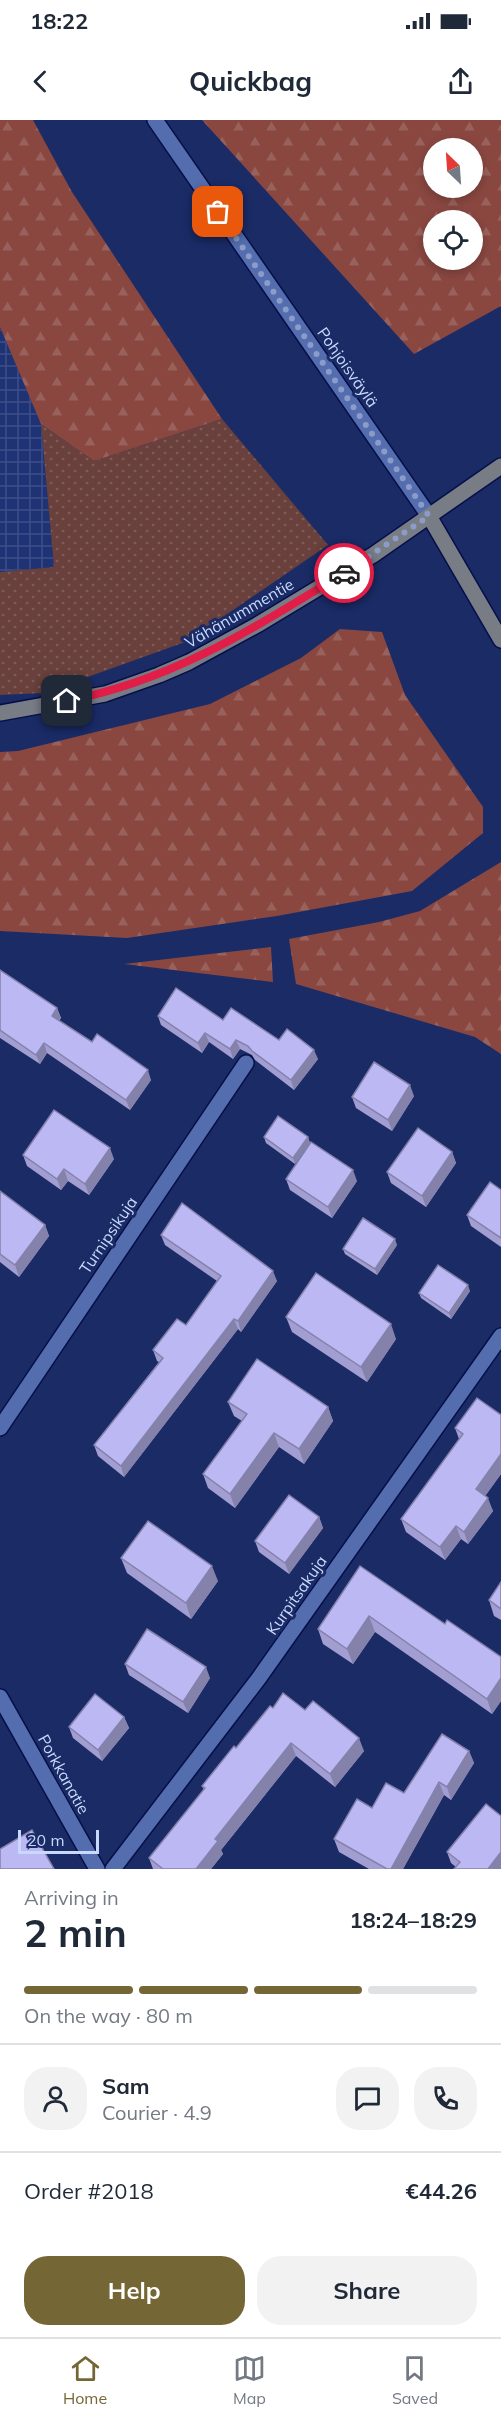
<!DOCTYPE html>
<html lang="en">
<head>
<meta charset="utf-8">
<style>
	body { margin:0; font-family:Mulish,sans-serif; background:#f2f2f3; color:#1f2937; height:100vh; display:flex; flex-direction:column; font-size:22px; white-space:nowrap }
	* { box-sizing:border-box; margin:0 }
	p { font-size:20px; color:#747a83 }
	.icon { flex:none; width:33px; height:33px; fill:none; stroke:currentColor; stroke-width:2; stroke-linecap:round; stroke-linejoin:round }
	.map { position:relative; height:1749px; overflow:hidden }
	.side { display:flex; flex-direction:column; background:#fff; flex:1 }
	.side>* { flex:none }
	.needle { width:39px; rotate:335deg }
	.fabs { position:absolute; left:423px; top:18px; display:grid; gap:12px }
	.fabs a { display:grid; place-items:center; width:60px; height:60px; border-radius:50%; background:#fff; box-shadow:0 3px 9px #0003; font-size:30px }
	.scale { position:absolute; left:18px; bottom:15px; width:81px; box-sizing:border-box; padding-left:6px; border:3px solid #c9d9fd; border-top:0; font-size:16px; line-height:21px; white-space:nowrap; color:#c9d9fd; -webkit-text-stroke:4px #1a2b66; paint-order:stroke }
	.pin { position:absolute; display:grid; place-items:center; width:51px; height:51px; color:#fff; margin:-26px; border-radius:12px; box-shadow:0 3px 9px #0006 }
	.courier { position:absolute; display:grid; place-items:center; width:60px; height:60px; margin:-30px; border:4px solid #e11d48; border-radius:50%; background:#fff; color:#222; box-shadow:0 2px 8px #0007 }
	.overview em { font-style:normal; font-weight:700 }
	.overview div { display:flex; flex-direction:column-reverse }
	.overview { display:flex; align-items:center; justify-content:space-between; height:102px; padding:0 24px }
	h1 { font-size:39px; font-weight:700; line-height:45px }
	.bar { display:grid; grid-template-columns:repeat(4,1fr); gap:9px 6px; align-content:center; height:72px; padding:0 24px }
	.bar i { height:8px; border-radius:4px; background:#e0e1e3 }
	.bar .selected { background:#756635 }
	.bar p { grid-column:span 4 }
	.line { display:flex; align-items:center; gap:15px; padding:0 24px; border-top:2px solid #e0e1e3 }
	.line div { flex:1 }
	.round { display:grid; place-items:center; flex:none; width:63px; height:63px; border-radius:24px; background:#f2f2f3 }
	.action { display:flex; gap:12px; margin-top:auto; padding:12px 24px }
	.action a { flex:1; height:69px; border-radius:24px; background:#756635; color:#fff; font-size:24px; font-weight:700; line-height:69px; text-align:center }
	.action a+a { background:#f2f2f3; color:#1f2937 }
	.status { display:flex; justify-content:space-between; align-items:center; height:42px; padding:0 30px; background:#fff; direction:ltr }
	.status svg { height:16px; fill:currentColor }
	header { display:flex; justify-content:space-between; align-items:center; height:78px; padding:0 24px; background:#fff; font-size:27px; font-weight:700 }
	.tabs { display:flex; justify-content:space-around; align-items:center; height:84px; border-top:2px solid #e0e1e3; background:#fff; font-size:16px; color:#747a83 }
	.tabs a { display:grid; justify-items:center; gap:3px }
	.tabs .selected { color:#756635 }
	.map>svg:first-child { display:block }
	.industrial { fill:url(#industrial-grid) }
	.grass { fill:url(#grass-dots) }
	.forest { fill:url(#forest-firs); fill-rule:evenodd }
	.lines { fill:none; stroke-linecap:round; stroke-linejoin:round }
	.minor-casing { stroke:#060f48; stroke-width:18 }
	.tertiary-casing { stroke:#060f48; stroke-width:18 }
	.secondary-casing { stroke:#060f48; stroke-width:18 }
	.minor { stroke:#546dae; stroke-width:15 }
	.tertiary { stroke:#546dae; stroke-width:15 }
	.secondary { stroke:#787d85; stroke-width:15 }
	.wall { fill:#a29ed2 }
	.shaded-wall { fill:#8481ab }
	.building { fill:#bcb8f4; stroke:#8481ab; stroke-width:1.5 }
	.done { stroke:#8c9cc8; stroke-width:6; stroke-dasharray:0 10.8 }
	.route { stroke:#e11d48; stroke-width:8 }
	.labels { text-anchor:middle; stroke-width:6; stroke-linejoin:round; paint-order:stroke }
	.street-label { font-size:16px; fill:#c9d9fd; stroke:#1a2b66 }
</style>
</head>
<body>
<div class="status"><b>18:22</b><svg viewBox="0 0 49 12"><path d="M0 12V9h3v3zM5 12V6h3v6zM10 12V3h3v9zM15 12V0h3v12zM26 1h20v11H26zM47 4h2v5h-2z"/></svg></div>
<header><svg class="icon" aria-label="back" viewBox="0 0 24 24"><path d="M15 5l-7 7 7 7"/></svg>Quickbag<svg class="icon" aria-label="share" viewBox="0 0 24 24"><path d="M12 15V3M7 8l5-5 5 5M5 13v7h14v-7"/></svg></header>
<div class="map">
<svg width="501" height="1749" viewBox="0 0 501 1749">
	<defs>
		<pattern id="industrial-grid" width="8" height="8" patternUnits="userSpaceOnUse" patternTransform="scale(1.5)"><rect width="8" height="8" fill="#1e3274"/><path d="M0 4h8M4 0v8" fill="none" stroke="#3d4f89"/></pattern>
		<pattern id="grass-dots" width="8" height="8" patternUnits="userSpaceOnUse" patternTransform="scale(1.5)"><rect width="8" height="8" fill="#69403b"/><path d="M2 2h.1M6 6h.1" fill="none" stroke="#7d5b58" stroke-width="1.8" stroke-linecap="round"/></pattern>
		<pattern id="forest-firs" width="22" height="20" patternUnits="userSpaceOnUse" patternTransform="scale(1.5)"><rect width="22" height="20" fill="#894740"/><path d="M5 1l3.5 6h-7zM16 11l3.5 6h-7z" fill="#98615c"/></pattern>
	</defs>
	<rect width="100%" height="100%" fill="#1a2b66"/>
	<path class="industrial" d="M0,207L41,304L54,447L0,452Z"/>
	<path class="grass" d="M222,299L328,425L188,521L43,573L0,575V452L54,447L41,304L94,341Z"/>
	<g class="forest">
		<path d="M0,0H33L72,72L222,299L94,341L41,304L0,207Z"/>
		<path d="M202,0H501V186L414,234ZM472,28V68H434V28ZM472,100V140H434V100Z"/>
		<path d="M340,509L382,512L405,575L483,687V713L412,771L277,796L127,818L0,811V632L18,631L210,584L301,538Z"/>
		<path d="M501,742V934L475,917L296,864L289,819L379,802L420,791Z"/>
		<path d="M271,827L273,862L124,844Z"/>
	</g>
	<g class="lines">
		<g class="minor-casing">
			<g id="minor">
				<path d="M0,1308L246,943"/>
				<path d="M0,1577L97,1749"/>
				<path d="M113,1749L259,1558L501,1216"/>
			</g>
		</g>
		<g class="tertiary-casing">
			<path id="tertiary" d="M155,0L429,396"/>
		</g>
		<g class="secondary-casing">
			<g id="secondary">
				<path d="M429,396L501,520"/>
				<path d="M0,593L105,574L159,555L189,542L257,505L373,435L501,346"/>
			</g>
		</g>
		<use href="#minor" class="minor"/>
		<use href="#tertiary" class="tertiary"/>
		<use href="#secondary" class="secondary"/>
	</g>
	<g class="wall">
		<path d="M0,850L57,888L61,898L59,901L151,960L130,990L47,933L40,944L0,918Z"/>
		<path d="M158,896L223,900L279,920L318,939L294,970L255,940L252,935L240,929L233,939L209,922L202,933L161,905Z"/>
		<path d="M414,976L392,1011L356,988L352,977Z"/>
		<path d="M264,1017H308L310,1023L295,1044L266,1023Z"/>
		<path d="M452,1032L456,1043L426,1087L391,1063L387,1052Z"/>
		<path d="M23,1035L114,1039L89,1075L68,1061L61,1070L27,1046Z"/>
		<path d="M286,1059L357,1061L332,1098L290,1070Z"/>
		<path d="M501,1070V1127L471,1106L467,1095Z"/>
		<path d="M0,1071L45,1105L49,1116L19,1157L0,1142Z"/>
		<path d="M161,1115L277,1161L241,1212L238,1209L124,1357L98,1336L94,1325L159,1242L157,1241L153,1230L186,1205L217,1161L165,1125Z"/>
		<path d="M397,1125L377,1155L345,1134L343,1129Z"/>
		<path d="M470,1171L451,1199L421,1178L419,1173Z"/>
		<path d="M286,1197L396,1219L367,1262L292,1212Z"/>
		<path d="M228,1282L328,1287L333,1301L304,1344L279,1327L235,1388L208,1368L203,1354L242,1301L234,1296Z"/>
		<path d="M501,1295V1354L485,1376L493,1391L468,1424L461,1419L445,1440L406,1412L401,1399L459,1319L455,1308Z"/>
		<path d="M319,1397L323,1408L289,1454L259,1432L255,1421Z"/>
		<path d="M121,1438L218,1461L191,1499L127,1453Z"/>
		<path d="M360,1446L445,1504L501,1537V1581L492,1594L375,1512L353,1544L323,1524L318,1509Z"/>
		<path d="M501,1462V1500L494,1496L489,1480Z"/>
		<path d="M125,1544L210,1558L188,1593L129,1555Z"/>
		<path d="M273,1588L305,1590L364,1631L335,1667L296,1636L221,1730L223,1734L211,1749H153L149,1738L204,1670L202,1666Z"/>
		<path d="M124,1597L129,1608L102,1641L73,1618L69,1607Z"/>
		<path d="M469,1631L474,1643L451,1680L444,1675L403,1749H369L339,1732L334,1719L372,1688L404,1673Z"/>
		<path d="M501,1696V1749H454L456,1747L451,1743L447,1732Z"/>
	</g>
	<g class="shaded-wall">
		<path d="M57,888L61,898L55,906L52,896Z"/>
		<path d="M205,913L209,922L202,933L198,923Z"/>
		<path d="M236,920L240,929L233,939L230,929Z"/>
		<path d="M44,923L47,933L40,944L36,935Z"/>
		<path d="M314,930L318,939L294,970L291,960Z"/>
		<path d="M148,950L151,960L130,990L126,980Z"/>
		<path d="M410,965L414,976L392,1011L388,1000Z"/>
		<path d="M308,1017L310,1023L295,1044L293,1038Z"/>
		<path d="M110,1028L114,1039L89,1075L85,1064Z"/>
		<path d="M452,1032L456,1043L426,1087L422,1076Z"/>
		<path d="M64,1049L68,1061L61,1070L57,1059Z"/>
		<path d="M353,1050L357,1061L332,1098L328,1087Z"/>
		<path d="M45,1105L49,1116L19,1157L15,1145Z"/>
		<path d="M395,1119L397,1125L377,1155L375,1149Z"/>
		<path d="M273,1151L277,1161L241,1212L238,1201Z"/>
		<path d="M468,1165L470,1171L451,1199L449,1193Z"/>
		<path d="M234,1199L238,1209L124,1357L121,1346Z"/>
		<path d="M391,1204L396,1219L367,1262L361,1247Z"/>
		<path d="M328,1287L333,1301L304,1344L299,1329Z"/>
		<path d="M274,1313L279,1327L235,1388L230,1374Z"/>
		<path d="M501,1334V1354L481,1382L476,1369Z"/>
		<path d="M488,1378L493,1391L468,1424L464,1412Z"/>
		<path d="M319,1397L323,1408L289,1454L285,1443Z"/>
		<path d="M456,1406L461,1419L445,1440L440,1427Z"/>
		<path d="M212,1446L218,1461L191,1499L186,1483Z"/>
		<path d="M369,1496L375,1512L353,1544L347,1529Z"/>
		<path d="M206,1547L210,1558L188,1593L183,1582Z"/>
		<path d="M501,1558V1581L492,1594L487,1579Z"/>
		<path d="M124,1597L129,1608L102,1641L98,1630Z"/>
		<path d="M359,1618L364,1631L335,1667L330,1654Z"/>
		<path d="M291,1623L296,1636L221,1730L223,1734L211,1749H196L215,1719Z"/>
		<path d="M469,1631L474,1643L451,1680L447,1667Z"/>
		<path d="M439,1662L444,1675L403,1749H391Z"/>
		<path d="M501,1732V1749H488Z"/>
	</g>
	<g class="building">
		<path d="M0,850L57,888L52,896L92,922L97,914L148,950L126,980L44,923L36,935L0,910Z"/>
		<path d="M176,868L223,900L231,888L279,920L287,909L314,930L291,960L252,931L248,926L236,920L230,929L205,913L198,923L158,896Z"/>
		<path d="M374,942L410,965L388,1000L352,977Z"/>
		<path d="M54,990L110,1028L85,1064L64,1049L57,1059L23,1035Z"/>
		<path d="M278,996L308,1017L293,1038L264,1017Z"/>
		<path d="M418,1008L452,1032L422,1076L387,1052Z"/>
		<path d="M311,1022L353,1050L328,1087L286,1059Z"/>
		<path d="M490,1062L501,1070V1118L467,1095Z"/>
		<path d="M0,1071L45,1105L15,1145L0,1134Z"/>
		<path d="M182,1083L273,1151L238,1201L234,1199L121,1346L94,1325L163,1238L153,1230L177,1199L186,1205L221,1156L161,1115Z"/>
		<path d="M363,1098L395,1119L375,1149L343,1129Z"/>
		<path d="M438,1145L468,1165L449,1193L419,1173Z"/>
		<path d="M316,1153L391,1204L361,1247L286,1197Z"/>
		<path d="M257,1239L328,1287L299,1329L274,1313L230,1374L203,1354L247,1294L228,1282Z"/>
		<path d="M477,1278L501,1295V1334L476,1369L488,1378L464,1412L456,1406L440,1427L401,1399L463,1314L455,1308Z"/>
		<path d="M289,1375L319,1397L285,1443L255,1421Z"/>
		<path d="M148,1401L212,1446L186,1483L121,1438Z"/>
		<path d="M360,1446L445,1504L447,1500L501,1537V1558L487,1579L369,1496L347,1529L318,1509Z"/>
		<path d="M501,1462V1489L489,1480Z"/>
		<path d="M147,1509L206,1547L183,1582L125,1544Z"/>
		<path d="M283,1573L305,1590L313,1581L359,1618L330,1654L291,1623L215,1719L218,1721L196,1749H163L149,1738L205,1668L202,1666L234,1626L236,1628L270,1586L273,1588Z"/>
		<path d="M95,1574L124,1597L98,1630L69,1607Z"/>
		<path d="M442,1614L469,1631L447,1667L439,1662L391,1749H387L334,1719L357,1679L372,1688L386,1663L404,1673Z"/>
		<path d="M486,1684L501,1696V1732L488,1749H454L460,1742L447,1732Z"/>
		<path d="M32,1710L54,1749H0V1729Z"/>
	</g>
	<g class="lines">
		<path class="done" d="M218,92L429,396L344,453"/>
		<path class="route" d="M67,581C174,560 252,509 344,453"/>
	</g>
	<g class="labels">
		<g class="street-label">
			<text transform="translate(348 247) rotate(55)" y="6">Pohjoisväylä</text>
			<text transform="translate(239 493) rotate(-30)" y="6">Vähänummentie</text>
			<text transform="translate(108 1115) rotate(-56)" y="6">Turnipsikuja</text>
			<text transform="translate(296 1475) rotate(-55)" y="6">Kurpitsakuja</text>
			<text transform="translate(64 1654) rotate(61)" y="6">Porkkanatie</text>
		</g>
	</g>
</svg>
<div class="fabs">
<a><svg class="needle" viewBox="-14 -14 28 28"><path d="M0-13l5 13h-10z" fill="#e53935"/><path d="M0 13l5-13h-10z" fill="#747a83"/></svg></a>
<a><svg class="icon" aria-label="locate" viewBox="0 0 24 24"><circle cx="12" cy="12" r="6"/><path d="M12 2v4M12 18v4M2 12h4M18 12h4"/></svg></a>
</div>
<div class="scale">20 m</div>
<div class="pin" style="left:218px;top:92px;background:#ea580c"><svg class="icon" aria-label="bag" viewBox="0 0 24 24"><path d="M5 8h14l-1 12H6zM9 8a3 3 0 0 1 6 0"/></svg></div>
<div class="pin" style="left:67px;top:581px;background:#1f2937"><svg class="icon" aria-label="home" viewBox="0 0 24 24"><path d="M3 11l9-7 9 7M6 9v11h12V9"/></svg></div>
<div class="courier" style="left:344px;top:453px"><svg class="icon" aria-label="car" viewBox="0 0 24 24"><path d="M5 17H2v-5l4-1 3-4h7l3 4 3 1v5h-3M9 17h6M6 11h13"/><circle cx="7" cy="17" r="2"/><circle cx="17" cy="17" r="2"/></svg></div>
</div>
<section class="side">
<div class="overview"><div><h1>2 min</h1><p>Arriving in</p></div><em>18:24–18:29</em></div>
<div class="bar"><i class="selected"></i><i class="selected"></i><i class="selected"></i><i></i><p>On the way · 80 m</p></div>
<div class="line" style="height:108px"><a class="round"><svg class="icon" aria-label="person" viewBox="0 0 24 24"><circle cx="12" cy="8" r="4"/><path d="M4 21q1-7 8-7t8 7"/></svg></a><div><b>Sam</b><p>Courier · 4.9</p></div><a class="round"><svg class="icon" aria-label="chat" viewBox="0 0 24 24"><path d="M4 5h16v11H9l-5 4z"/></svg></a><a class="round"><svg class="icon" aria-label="phone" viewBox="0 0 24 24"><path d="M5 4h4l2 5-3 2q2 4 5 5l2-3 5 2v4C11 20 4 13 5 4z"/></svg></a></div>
<div class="line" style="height:78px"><div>Order #2018</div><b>€44.26</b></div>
<div class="action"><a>Help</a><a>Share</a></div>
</section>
<nav class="tabs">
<a class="selected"><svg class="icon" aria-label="home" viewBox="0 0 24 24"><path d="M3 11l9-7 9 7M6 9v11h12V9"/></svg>Home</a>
<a><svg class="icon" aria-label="map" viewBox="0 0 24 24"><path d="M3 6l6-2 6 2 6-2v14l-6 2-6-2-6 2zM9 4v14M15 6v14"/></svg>Map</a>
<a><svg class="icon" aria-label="saved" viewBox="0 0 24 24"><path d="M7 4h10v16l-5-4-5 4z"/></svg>Saved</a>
</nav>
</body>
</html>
